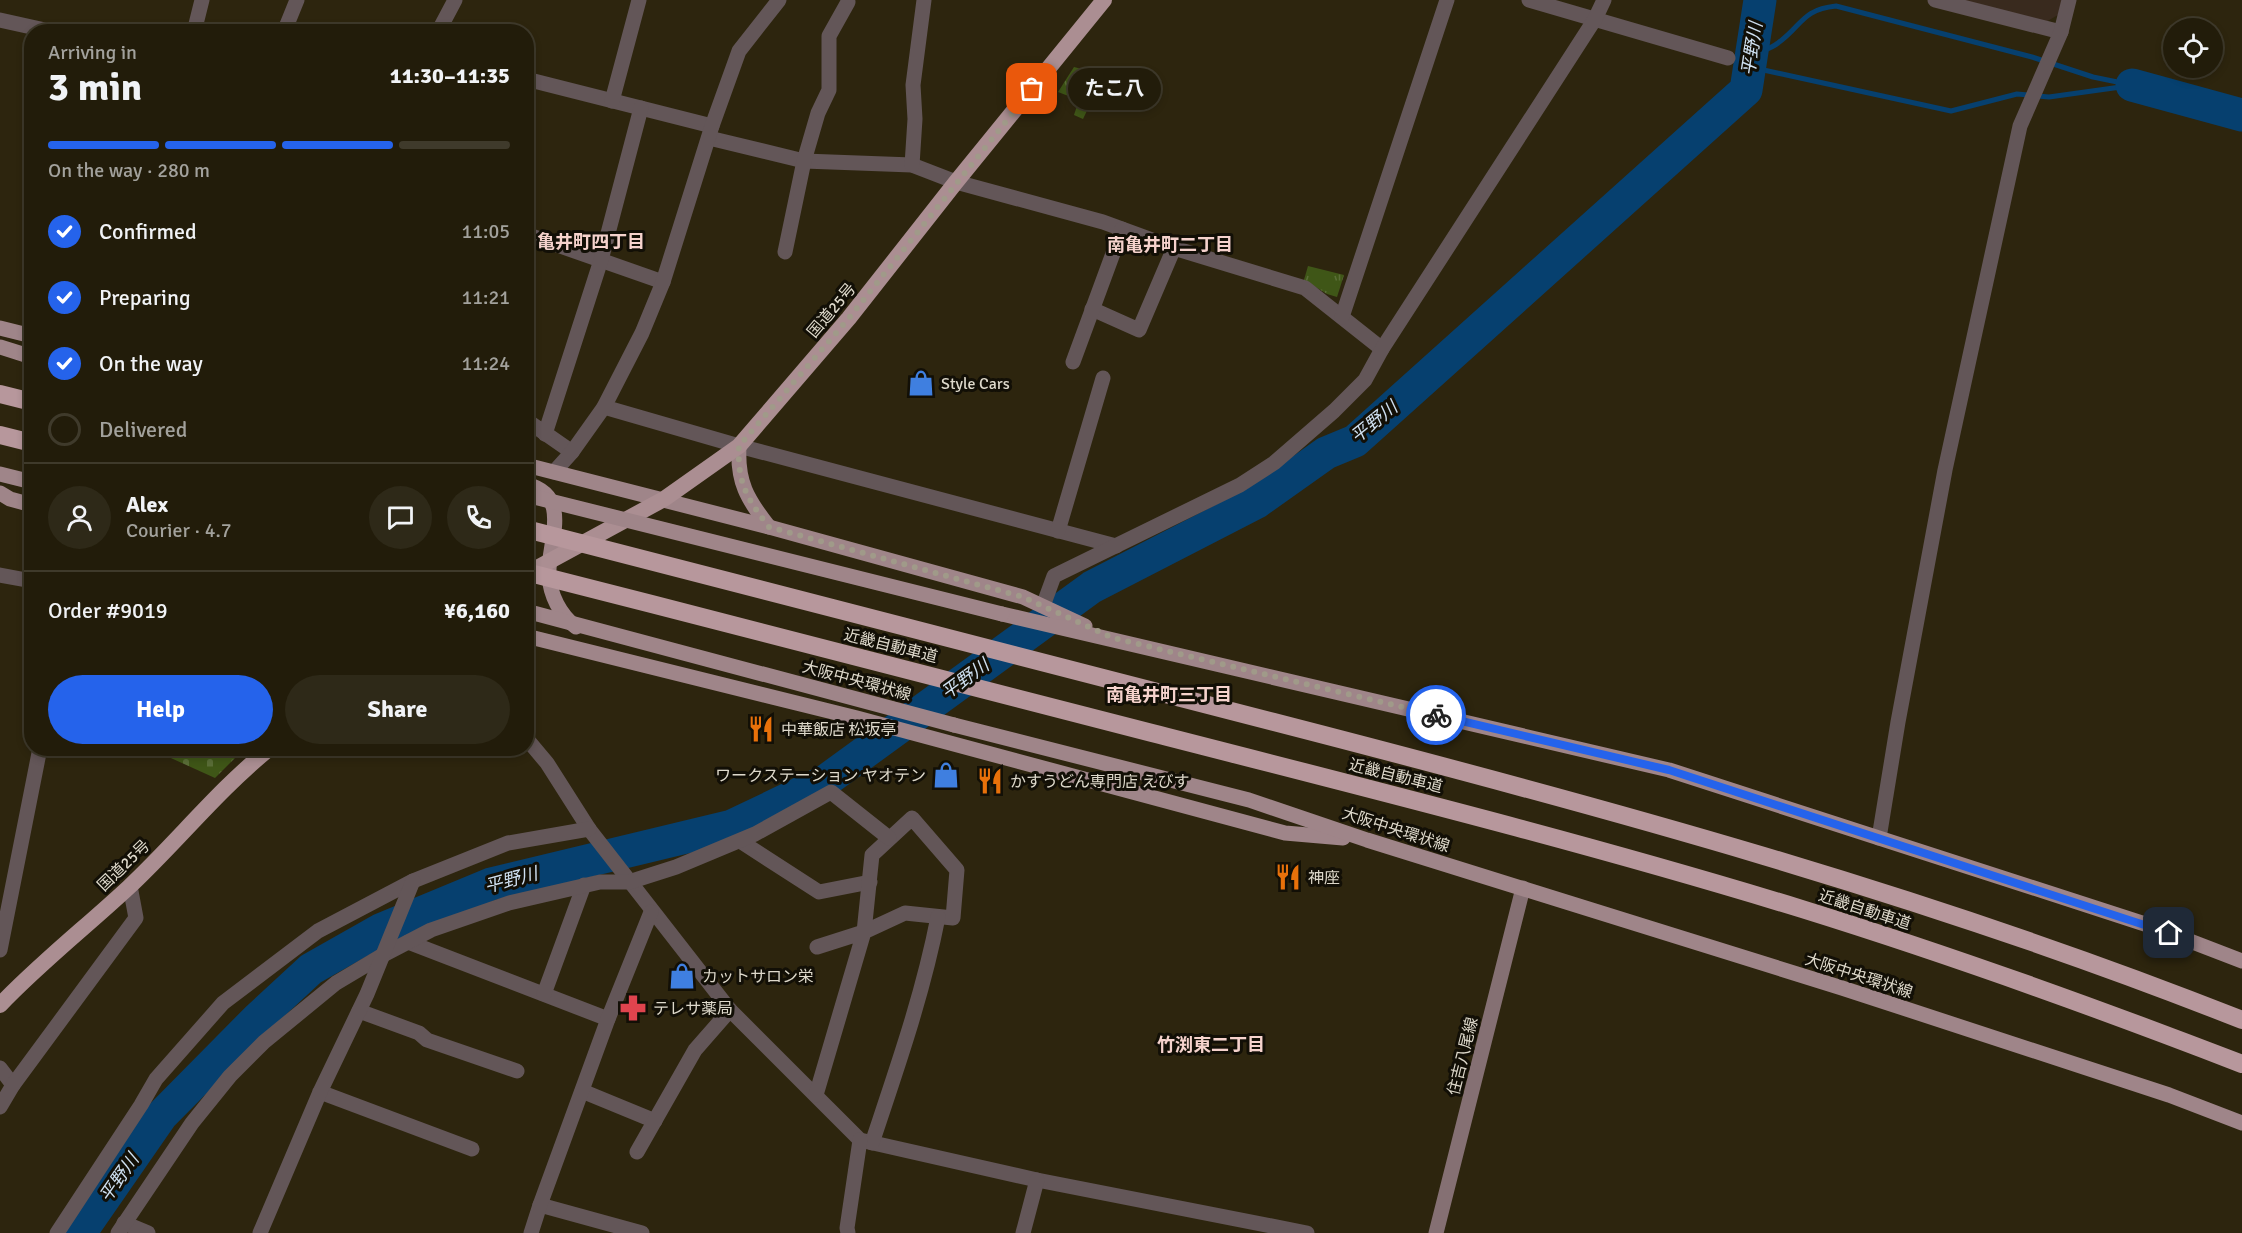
<!DOCTYPE html>
<html lang="en">
<head>
<meta charset="utf-8">
<style>
	body { margin:0; font-family:Signika,"Noto Sans JP",sans-serif; background:#2e2918; color:#f1f3f6; height:100vh; display:flex; flex-direction:column; font-size:22px; white-space:nowrap }
	* { box-sizing:border-box; margin:0 }
	p { font-size:20px; color:#a2a19c }
	.icon { flex:none; width:33px; height:33px; fill:none; stroke:currentColor; stroke-width:2; stroke-linecap:round; stroke-linejoin:round }
	.map { position:relative; flex:1; overflow:hidden }
	.drawer { position:absolute; left:24px; top:24px; width:510px; height:732px; display:flex; flex-direction:column; background:#221c0a; border-radius:24px; box-shadow:0 3px 9px #0003,0 0 0 2px #3f3a2b }
	.drawer>* { flex:none }
	.controls { position:absolute; left:2163px; top:18px; display:grid; gap:12px }
	.controls a { display:grid; place-items:center; width:60px; height:60px; border-radius:50%; background:#221c0a; box-shadow:0 3px 9px #0003,0 0 0 2px #3f3a2b; font-size:30px }
	.pin { position:absolute; display:grid; place-items:center; width:51px; height:51px; color:#fff; margin:-26px; border-radius:12px; box-shadow:0 3px 9px #0006 }
	.courier { position:absolute; display:grid; place-items:center; width:60px; height:60px; margin:-30px; border:4px solid #2563eb; border-radius:50%; background:#fff; color:#222; box-shadow:0 2px 8px #0007 }
	.bubble { position:absolute; height:42px; border-radius:21px; background:#221c0a; box-shadow:0 3px 9px #0003,0 0 0 2px #3f3a2b; font-size:20px; font-weight:700; line-height:42px; text-align:center }
	.headline em { font-style:normal; font-weight:700 }
	.headline div { display:flex; flex-direction:column-reverse }
	.headline { display:flex; align-items:center; justify-content:space-between; height:102px; padding:0 24px }
	h1 { font-size:39px; font-weight:700; line-height:45px }
	.bar { display:grid; grid-template-columns:repeat(4,1fr); gap:9px 6px; align-content:center; height:72px; padding:0 24px }
	.bar i { height:8px; border-radius:4px; background:#3f3a2b }
	.bar .on { background:#2563eb }
	.bar p { grid-column:span 4 }
	.line { display:flex; align-items:center; gap:15px; padding:0 24px; border-top:2px solid #3f3a2b }
	.line div { flex:1 }
	.round { display:grid; place-items:center; flex:none; width:63px; height:63px; border-radius:32px; background:#2e2918 }
	ol { padding:0 24px; list-style:none }
	li { display:flex; align-items:center; gap:18px; height:66px }
	li p { margin-inline-start:auto }
	li .icon { padding:6px; border-radius:50%; background:#2563eb; color:#fff; stroke-width:4 }
	li:last-child { color:#a2a19c }
	li i { width:33px; height:33px; border:3px solid #3f3a2b; border-radius:50% }
	.button { display:flex; gap:12px; margin-top:auto; padding:12px 24px }
	.button a { flex:1; height:69px; border-radius:36px; background:#2563eb; color:#fff; font-size:24px; font-weight:700; line-height:69px; text-align:center }
	.button a+a { background:#2e2918; color:#f1f3f6 }
	.map>svg:first-child { display:block }
	.education { fill:#392a1e }
	.cemetery { fill:url(#cemetery-stones) }
	.park { fill:url(#park-tufts) }
	.lines { fill:none; stroke-linecap:round; stroke-linejoin:round }
	.stream { stroke:#06406f; stroke-width:5 }
	.river { stroke:#06406f; stroke-width:33 }
	.minor { stroke:#635658; stroke-width:15 }
	.tertiary { stroke:#635658; stroke-width:15 }
	.secondary { stroke:#857073; stroke-width:15 }
	.primary { stroke:#9f8589; stroke-width:15 }
	.trunk { stroke:#ab8e92; stroke-width:16 }
	.motorway { stroke:#b7979c; stroke-width:18 }
	.primary-bridge { stroke:#9f8589; stroke-width:15 }
	.motorway-bridge { stroke:#b7979c; stroke-width:18 }
	.done { stroke:#a09a89; stroke-width:6; stroke-dasharray:0 10.8 }
	.route { stroke:#2563eb; stroke-width:8 }
	.labels { text-anchor:middle; stroke-width:6; stroke-linejoin:round; paint-order:stroke }
	.street-label { font-size:16px; fill:#ded9cb; stroke:#120f06 }
	.poi-label { font-size:16px; fill:#ded9cb; stroke:#120f06; text-anchor:start }
	.water-label { font-size:18px; font-style:italic; fill:#cfe0f1; stroke:#120f06 }
	.neighbourhood-label { font-size:18px; font-weight:bold; fill:#f5d2cc; stroke:#120f06 }
</style>
</head>
<body>
<div class="map">
<svg width="2242" height="1233" viewBox="0 0 2242 1233">
	<defs>
		<pattern id="cemetery-stones" width="16" height="16" patternUnits="userSpaceOnUse" patternTransform="scale(1.5)"><rect width="16" height="16" fill="#3f5617"/><path d="M2 7V4a2 2 0 0 1 4 0v3zM10 15v-3a2 2 0 0 1 4 0v3z" fill="#5a6e37"/></pattern>
		<pattern id="park-tufts" width="24" height="20" patternUnits="userSpaceOnUse" patternTransform="scale(1.5)"><rect width="24" height="20" fill="#3f5617"/><path d="M3 7l-1-3M5 7V3M7 7l1-3M15 17l-1-3M17 17v-4M19 17l1-3" fill="none" stroke="#5a6e37"/></pattern>
	</defs>
	<rect width="100%" height="100%" fill="#2d250e"/>
	<path class="education" d="M1957,0H2062L2058,15L2044,23Z"/>
	<path class="cemetery" d="M151,749H244L215,778Z"/>
	<g class="park">
		<path d="M1074,67L1104,75L1083,119L1074,115L1079,100L1058,92Z"/>
		<path d="M1308,266L1344,275L1337,297L1327,294L1304,280Z"/>
	</g>
	<g class="lines">
		<g class="stream">
			<path d="M1752,55C1760,51 1771,49 1778,43C1803,25 1801,10 1836,6L2032,57L2093,77L2132,85"/>
			<path d="M1750,67L1951,111L2017,94L2049,97L2128,86"/>
		</g>
		<g class="river">
			<path d="M2132,85L2242,115"/>
			<path d="M80,1233L161,1116L258,1018L311,969L380,930L491,884L732,826L824,782L1092,587L1257,502L1326,453L1355,441L1746,90L1760,0"/>
		</g>
		<g class="minor">
			<path d="M1529,0L1728,58"/>
			<path d="M1935,0L2061,32"/>
			<path d="M0,20L54,32"/>
			<path d="M194,32L202,0"/>
			<path d="M438,32L455,0"/>
			<path d="M526,79L712,126"/>
			<path d="M612,101L639,0"/>
			<path d="M709,138L804,161L912,165L956,182L1103,222L1174,248L1305,288L1382,349"/>
			<path d="M912,165L915,119L913,85L924,0"/>
			<path d="M526,234L663,282"/>
			<path d="M785,252L804,161L818,113L829,90V36L848,2"/>
			<path d="M1092,309L1139,330L1174,248"/>
			<path d="M1342,317L1447,0"/>
			<path d="M1073,362L1122,229"/>
			<path d="M604,407L739,446L1116,546"/>
			<path d="M526,420L572,452"/>
			<path d="M545,434L601,260L641,108"/>
			<path d="M554,472L572,452L604,407L642,333L663,282L712,126L739,51L779,0"/>
			<path d="M1058,531L1103,378"/>
			<path d="M0,575L32,581"/>
			<path d="M1043,606L1054,576L1240,485L1274,463L1334,411L1365,380L1382,349L1595,19L1604,0"/>
			<path d="M526,738L547,763L589,829L730,1010L860,1140L1037,1180L1307,1233"/>
			<path d="M1879,838L1898,722L1945,470L2020,126L2061,32L2069,0"/>
			<path d="M740,841L819,892L870,882"/>
			<path d="M408,942L608,1019"/>
			<path d="M0,950L40,748"/>
			<path d="M544,994L584,885"/>
			<path d="M359,1011L419,1033L427,1040L517,1071"/>
			<path d="M0,1068L13,1085"/>
			<path d="M582,1091L655,1121"/>
			<path d="M320,1092L472,1149"/>
			<path d="M816,1095L864,932L872,855L912,818L957,870L953,918L905,913L864,932L817,947"/>
			<path d="M0,1107L13,1085L136,918L130,886"/>
			<path d="M872,1143C897,1068 923,994 938,917"/>
			<path d="M637,1152L695,1050L730,1010"/>
			<path d="M540,1205L642,1233"/>
			<path d="M124,1223L148,1233"/>
			<path d="M57,1233L141,1105L156,1079L223,1003L318,931L413,881L508,843L589,829"/>
			<path d="M118,1233L192,1123L230,1076L264,1042L336,983L383,955L431,930L509,903L600,882H629L676,867L755,834L831,792L889,838"/>
			<path d="M260,1233L320,1092L367,994L413,881"/>
			<path d="M531,1233L540,1205L608,1019L651,912"/>
			<path d="M848,1233L847,1228L860,1140"/>
			<path d="M1023,1233L1037,1180"/>
		</g>
		<path class="tertiary" d="M284,32L297,0"/>
		<path class="secondary" d="M1436,1233L1523,888"/>
		<g class="primary">
			<path d="M0,328L32,336"/>
			<path d="M0,347L32,357"/>
			<path d="M739,446C737,482 747,499 769,527"/>
			<path d="M526,465L769,527L1023,597L1085,626"/>
			<path d="M0,474L32,482"/>
			<path d="M526,484C574,496 547,544 549,575C550,595 560,615 576,627"/>
			<path d="M0,493L10,499L32,505"/>
			<path d="M1002,614L1669,770L2151,926L2242,961"/>
			<path d="M526,636L857,718L1285,833L1343,838"/>
			<path d="M954,725L1249,800L1367,840L1842,988L2169,1095L2242,1123"/>
		</g>
		<g class="trunk">
			<path d="M526,574L664,499L739,446L849,318L956,182L1104,0"/>
			<path d="M0,1005C40,963 86,927 129,887C177,842 218,790 270,748"/>
		</g>
		<g class="motorway">
			<path d="M0,394L32,402"/>
			<path d="M0,435L32,443"/>
		</g>
		<g class="primary-bridge">
			<path d="M526,495L1002,614"/>
			<path d="M526,611L954,725"/>
		</g>
		<g class="motorway-bridge">
			<path d="M526,529C776,594 1025,658 1274,722C1600,806 1928,895 2242,1020"/>
			<path d="M526,572C735,625 944,679 1152,733C1370,789 1587,843 1802,909C1950,955 2097,1008 2242,1064"/>
		</g>
	</g>
	<g class="lines">
		<path class="done" d="M1032,89L849,318L739,446C737,482 747,499 769,527L1023,597L1113,638L1436,715"/>
		<path class="route" d="M1436,715L1669,770L2169,933"/>
	</g>
	<defs>
		<g id="shop-bare" transform="scale(2.07)"><path d="M-5-2.5h2.3a2.7 3.5 0 0 1 5.4 0H5L5.5 6h-11ZM-1.5-2.5h3a1.5 2.3 0 0 0-3 0Z" fill="#3f7fe0" stroke="#120f06" stroke-width="2.5" paint-order="stroke"/></g>
		<g id="restaurant-bare" transform="scale(2.07)"><path d="M-5-6h1v4h1v-4h1v4h1v-4h1v5L-1.5 .5V6h-2V.5L-5-1ZM5-6V6H3V1.5H1.5Q1.5-4 5-6Z" fill="#e8710a" stroke="#120f06" stroke-width="2.5" paint-order="stroke"/></g>
		<g id="pharmacy-bare" transform="scale(2.07)"><path d="M-2-6h4v4h4v4h-4v4h-4v-4h-4v-4h4Z" fill="#e0444e" stroke="#120f06" stroke-width="2.5" paint-order="stroke"/></g>
	</defs>
	<g fill-rule="evenodd">
		<use href="#shop-bare" x="921" y="383"/>
		<use href="#restaurant-bare" x="761" y="729"/>
		<use href="#shop-bare" x="946" y="775"/>
		<use href="#restaurant-bare" x="990" y="781"/>
		<use href="#restaurant-bare" x="1288" y="877"/>
		<use href="#shop-bare" x="682" y="976"/>
		<use href="#pharmacy-bare" x="633" y="1008"/>
	</g>
	<g class="labels">
		<g class="street-label">
			<text transform="translate(831 310) rotate(-50)" y="6">国道25号</text>
			<text transform="translate(891 645) rotate(14)" y="6">近畿自動車道</text>
			<text transform="translate(857 680) rotate(15)" y="6">大阪中央環状線</text>
			<text transform="translate(1396 775) rotate(14)" y="6">近畿自動車道</text>
			<text transform="translate(1396 829) rotate(18)" y="6">大阪中央環状線</text>
			<text transform="translate(123 865) rotate(-44)" y="6">国道25号</text>
			<text transform="translate(1865 909) rotate(18)" y="6">近畿自動車道</text>
			<text transform="translate(1859 975) rotate(18)" y="6">大阪中央環状線</text>
			<text transform="translate(1462 1056) rotate(-76)" y="6">住吉八尾線</text>
		</g>
		<g class="poi-label">
			<text x="941" y="389">Style Cars</text>
			<text x="781" y="735">中華飯店 松坂亭</text>
			<text x="926" y="781" text-anchor="end">ワークステーション ヤオテン</text>
			<text x="1010" y="787">かすうどん専門店 えびす</text>
			<text x="1308" y="883">神座</text>
			<text x="702" y="982">カットサロン栄</text>
			<text x="653" y="1014">テレサ薬局</text>
		</g>
		<g class="water-label">
			<text transform="translate(1752 49) rotate(-81)" y="6">平野川</text>
			<text transform="translate(1374 422) rotate(-39)" y="6">平野川</text>
			<text transform="translate(965 679) rotate(-36)" y="6">平野川</text>
			<text transform="translate(511 880) rotate(-15)" y="6">平野川</text>
			<text transform="translate(119 1178) rotate(-55)" y="6">平野川</text>
		</g>
		<g class="neighbourhood-label">
			<text x="591" y="248">亀井町四丁目</text>
			<text x="1170" y="251">南亀井町二丁目</text>
			<text x="1169" y="701">南亀井町三丁目</text>
			<text x="1211" y="1051">竹渕東二丁目</text>
		</g>
	</g>
</svg>
<div class="controls">
<a><svg class="icon" aria-label="locate" viewBox="0 0 24 24"><circle cx="12" cy="12" r="6"/><path d="M12 2v4M12 18v4M2 12h4M18 12h4"/></svg></a>
</div>
<div class="pin" style="left:1032px;top:89px;background:#ea580c"><svg class="icon" aria-label="bag" viewBox="0 0 24 24"><path d="M5 8h14l-1 12H6zM9 8a3 3 0 0 1 6 0"/></svg></div>
<div class="pin" style="left:2169px;top:933px;background:#1f2937"><svg class="icon" aria-label="home" viewBox="0 0 24 24"><path d="M3 11l9-7 9 7M6 9v11h12V9"/></svg></div>
<div class="courier" style="left:1436px;top:715px"><svg class="icon" aria-label="bike" viewBox="0 0 24 24"><circle cx="6" cy="16" r="4"/><circle cx="18" cy="16" r="4"/><path d="M6 16l4-8h5l3 8M10 8l3 8H6M13 5h3"/></svg></div>
<div class="bubble" style="left:1068px;top:68px;width:93px">たこ八</div>
<section class="drawer">
<div class="headline"><div><h1>3 min</h1><p>Arriving in</p></div><em>11:30–11:35</em></div>
<div class="bar"><i class="on"></i><i class="on"></i><i class="on"></i><i></i><p>On the way · 280 m</p></div>
<ol>
<li><svg class="icon" aria-label="check" viewBox="0 0 24 24"><path d="M5 12l5 5 9-10"/></svg>Confirmed<p>11:05</p></li>
<li><svg class="icon" aria-label="check" viewBox="0 0 24 24"><path d="M5 12l5 5 9-10"/></svg>Preparing<p>11:21</p></li>
<li><svg class="icon" aria-label="check" viewBox="0 0 24 24"><path d="M5 12l5 5 9-10"/></svg>On the way<p>11:24</p></li>
<li><i></i>Delivered</li>
</ol>
<div class="line" style="height:108px"><a class="round"><svg class="icon" aria-label="person" viewBox="0 0 24 24"><circle cx="12" cy="8" r="4"/><path d="M4 21q1-7 8-7t8 7"/></svg></a><div><b>Alex</b><p>Courier · 4.7</p></div><a class="round"><svg class="icon" aria-label="chat" viewBox="0 0 24 24"><path d="M4 5h16v11H9l-5 4z"/></svg></a><a class="round"><svg class="icon" aria-label="phone" viewBox="0 0 24 24"><path d="M5 4h4l2 5-3 2q2 4 5 5l2-3 5 2v4C11 20 4 13 5 4z"/></svg></a></div>
<div class="line" style="height:78px"><div>Order #9019</div><b>¥6,160</b></div>
<div class="button"><a>Help</a><a>Share</a></div>
</section>
</div>
</body>
</html>
